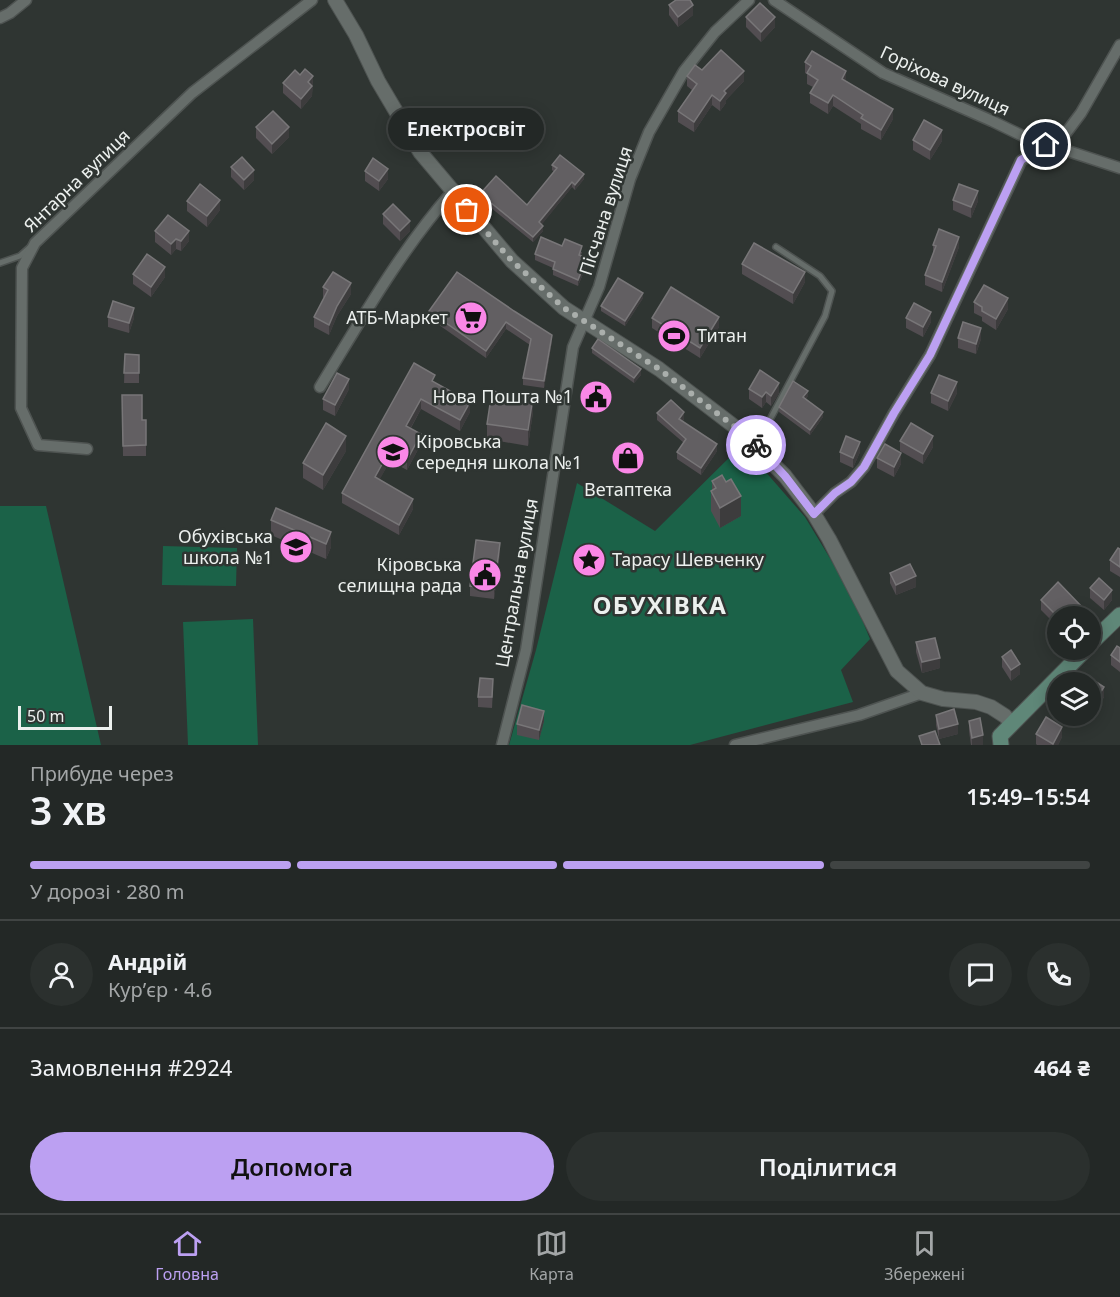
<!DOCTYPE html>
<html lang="uk">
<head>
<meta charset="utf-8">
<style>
	body { margin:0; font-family:"Noto Sans",sans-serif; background:#2b302e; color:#f1f3f6; height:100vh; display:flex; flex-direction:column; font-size:22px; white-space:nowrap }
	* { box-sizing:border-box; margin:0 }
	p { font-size:20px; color:#a3a6a7 }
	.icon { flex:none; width:33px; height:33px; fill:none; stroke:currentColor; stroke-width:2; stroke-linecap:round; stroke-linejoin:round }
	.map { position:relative; height:745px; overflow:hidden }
	.sheet { display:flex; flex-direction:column; background:#232826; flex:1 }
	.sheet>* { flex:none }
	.controls { position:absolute; left:1047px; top:606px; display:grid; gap:12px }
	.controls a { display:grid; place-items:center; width:54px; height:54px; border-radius:50%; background:#232826; box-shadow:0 3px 15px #0003,0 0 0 2px #404443; font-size:30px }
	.scale { position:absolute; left:18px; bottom:15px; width:94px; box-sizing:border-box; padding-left:6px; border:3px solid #ecf0ee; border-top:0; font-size:16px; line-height:21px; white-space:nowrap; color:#ecf0ee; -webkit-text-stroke:4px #2f3532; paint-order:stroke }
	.pin { position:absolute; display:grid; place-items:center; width:51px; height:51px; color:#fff; margin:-26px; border:3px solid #fff; border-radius:50%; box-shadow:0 2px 6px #0007 }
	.courier { position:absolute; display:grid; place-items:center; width:60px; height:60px; margin:-30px; border:4px solid #bca0f2; border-radius:50%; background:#fff; color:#222; box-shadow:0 2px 8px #0007 }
	.bubble { position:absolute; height:42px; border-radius:21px; background:#232826; box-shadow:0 3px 15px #0003,0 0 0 2px #404443; font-size:20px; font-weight:600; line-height:42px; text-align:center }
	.summary em { font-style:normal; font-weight:600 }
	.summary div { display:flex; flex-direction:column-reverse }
	.summary { display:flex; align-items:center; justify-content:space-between; height:102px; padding:0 30px }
	h1 { font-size:39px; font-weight:600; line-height:45px }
	.bar { display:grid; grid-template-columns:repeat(4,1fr); gap:9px 6px; align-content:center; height:72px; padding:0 30px }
	.bar i { height:8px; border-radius:4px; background:#404443 }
	.bar .active { background:#bca0f2 }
	.bar p { grid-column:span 4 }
	.line { display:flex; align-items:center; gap:15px; padding:0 30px; border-top:2px solid #404443 }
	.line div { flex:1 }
	.round { display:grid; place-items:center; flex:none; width:63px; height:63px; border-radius:32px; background:#2b302e }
	.cta { display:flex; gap:12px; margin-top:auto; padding:12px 30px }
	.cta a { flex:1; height:69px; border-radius:36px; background:#bca0f2; color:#111; font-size:24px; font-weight:600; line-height:69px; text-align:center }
	.cta a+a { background:#2b302e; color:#f1f3f6 }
	.menu { display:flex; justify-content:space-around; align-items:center; height:84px; border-top:2px solid #404443; background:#232826; font-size:16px; color:#a3a6a7 }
	.menu a { display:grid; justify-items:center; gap:3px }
	.menu .active { color:#bca0f2 }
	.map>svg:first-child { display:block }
	.green { fill:#1b6248 }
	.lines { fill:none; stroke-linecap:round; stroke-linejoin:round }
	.service-casing { stroke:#4e5351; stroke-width:8 }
	.minor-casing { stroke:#4e5351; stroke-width:13 }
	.tertiary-casing { stroke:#4e5351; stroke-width:16 }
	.secondary-casing { stroke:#4e5351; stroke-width:17 }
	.service { stroke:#666d6a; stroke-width:5 }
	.minor { stroke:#666d6a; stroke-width:10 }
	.tertiary { stroke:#666d6a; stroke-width:14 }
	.secondary { stroke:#5f8778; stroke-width:15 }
	.wall { fill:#524d51 }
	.shaded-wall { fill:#3d3c3d }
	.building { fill:#625f62; stroke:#787678; stroke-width:1.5 }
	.done { stroke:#aaafac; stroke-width:6; stroke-dasharray:0 10.8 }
	.route { stroke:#bca0f2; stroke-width:8 }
	.labels { text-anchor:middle; stroke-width:5; stroke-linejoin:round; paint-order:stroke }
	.street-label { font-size:18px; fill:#ecf0ee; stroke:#2f3532 }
	.poi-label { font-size:18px; fill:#ecf0ee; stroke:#2f3532; text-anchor:end }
	.district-label { font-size:24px; font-weight:bold; letter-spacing:1.5px; fill:#ecf0ee; stroke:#2f3532 }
</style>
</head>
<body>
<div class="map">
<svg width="1120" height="745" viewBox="0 0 1120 745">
	<rect width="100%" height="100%" fill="#2f3532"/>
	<g class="green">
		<path d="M742,445L805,517L851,593L870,639L841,670L853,702L690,745H509L536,650L577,483L655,531Z"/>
		<path d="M0,506H46L101,745H0Z"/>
		<path d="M163,546L237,548L236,586L162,585Z"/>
		<path d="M253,619L258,745H188L183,622Z"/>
	</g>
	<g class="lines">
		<g class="service-casing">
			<g id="service">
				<path d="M0,263L20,256L29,248"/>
				<path d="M757,444L825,316L832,291L820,276L776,247"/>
			</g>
		</g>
		<g class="minor-casing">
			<g id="minor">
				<path d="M774,0L883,73L992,121L1025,137L1120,168"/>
				<path d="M0,18L10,13L26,0"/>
				<path d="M320,387C361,320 400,251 452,192"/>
				<path d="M87,449L38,445L21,408L22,268L35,243L192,93L312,0"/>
				<path d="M814,514L835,493L851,482L864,467L894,413L930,355L1021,161L1046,145L1063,137L1081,113L1120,45"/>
				<path d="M502,745L526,650L573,347L599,287L630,179L649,132L684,71L715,32L749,0"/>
				<path d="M735,745L859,715L922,693"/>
			</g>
		</g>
		<g class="tertiary-casing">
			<path id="tertiary" d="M335,0L356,35L378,81L420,152L512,261L564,308L659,369L739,430L785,476L814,514L829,539L897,671L922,693L943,699L976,702L991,707L1005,716L1012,724"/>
		</g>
		<g class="secondary-casing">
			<g id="secondary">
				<path d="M1090,644L1120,615"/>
				<path d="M1001,745L1000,736L1085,650"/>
			</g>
		</g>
		<use href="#service" class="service"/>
		<use href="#minor" class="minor"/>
		<use href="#tertiary" class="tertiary"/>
		<use href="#secondary" class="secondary"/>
	</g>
	<g class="wall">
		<path d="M669,5L693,15L678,27L669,15Z"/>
		<path d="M746,17L775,27L761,42L746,27Z"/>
		<path d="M805,62L846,82L893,119L881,140L861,129V124L833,106L828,114L810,103V93L813,87L807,84V74L805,73Z"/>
		<path d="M702,70L744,81L726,100V103L720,111L712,105L694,132L678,122V111L692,90L687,86V76Z"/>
		<path d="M300,75L313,76L312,96L301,109L283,93V83Z"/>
		<path d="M256,127L289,137L272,154L256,138Z"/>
		<path d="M913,140L942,141L930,160L913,150Z"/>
		<path d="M552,165L584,179L575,190L572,187L541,225L543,231L533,242L480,199V194L527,205L554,172L552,170Z"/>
		<path d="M231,167L254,180L244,190L231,177Z"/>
		<path d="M365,171L388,179L379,191L365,181Z"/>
		<path d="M953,200L978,201L971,218L953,210Z"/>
		<path d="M187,201L220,210L207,227L187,211Z"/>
		<path d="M383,214L410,231L400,241L383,224Z"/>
		<path d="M155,231L189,241L181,251L176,249L171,255L155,242Z"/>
		<path d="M933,245L959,247L942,292L925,285V275L933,255Z"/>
		<path d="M562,246L582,252L581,255L587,264L578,286L553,275V268L535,260V254Z"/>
		<path d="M742,264L805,282L793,304L742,274Z"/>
		<path d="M457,272L552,341L544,388L523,385V378L530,345L506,329L486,358L429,318V311Z"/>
		<path d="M133,274L165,277L151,297L133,284Z"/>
		<path d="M323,287L351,294L337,316L329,335L314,327V317L324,298L323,297Z"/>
		<path d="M643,298L625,326L601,311V306Z"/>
		<path d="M974,302L1008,309L996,330L982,321V317L974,313Z"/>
		<path d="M108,317L134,318L129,333L108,327Z"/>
		<path d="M652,318L719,327L700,358L652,328Z"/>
		<path d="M906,318L931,322L923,337L906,328Z"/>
		<path d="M958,338L981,339L976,354L958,348Z"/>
		<path d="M592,348L641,375L634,383L592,353Z"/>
		<path d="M125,354L139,355V383H124Z"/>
		<path d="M435,382L470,412L460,431L421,409L411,428L421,444L407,470L390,461L379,480L413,509L399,535L342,503V493Z"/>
		<path d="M349,389L335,416L323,410V399Z"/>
		<path d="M749,389L779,393L771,406L766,402L762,408L749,399Z"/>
		<path d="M931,393H957L948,411L931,403Z"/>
		<path d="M122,395L142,420H146V456H123Z"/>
		<path d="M808,396L806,399L823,417L810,435L779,412V407Z"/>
		<path d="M533,412L528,446L487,439V424Z"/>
		<path d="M657,413L684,419L683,421L717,451L701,475L677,459V452L684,443L657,420Z"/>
		<path d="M900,441L933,447L923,464L900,451Z"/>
		<path d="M346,451L323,490L303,478V463Z"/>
		<path d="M840,452H860L853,468L840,462Z"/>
		<path d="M877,458L901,464L894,477L877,468Z"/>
		<path d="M712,481L726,482L741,516L720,528L711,511V491L712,490Z"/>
		<path d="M276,508L331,547L326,559L271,535V520Z"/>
		<path d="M1120,549V577L1110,571V560Z"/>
		<path d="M500,553L494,599L470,596V586Z"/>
		<path d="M890,573L916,587L896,595L890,583Z"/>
		<path d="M1090,588L1112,600L1104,610L1090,598Z"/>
		<path d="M1041,600L1083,616H1058V627L1041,610Z"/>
		<path d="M916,642L940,668L922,673L916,652Z"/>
		<path d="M1120,648V672L1111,665V655Z"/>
		<path d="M1002,657L1020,674L1011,681L1002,667Z"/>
		<path d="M1090,682L1104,697L1097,709L1090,705Z"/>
		<path d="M493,689L492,708L478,707V697Z"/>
		<path d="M936,715L958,734L939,739L936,725Z"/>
		<path d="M544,721L539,740L517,735V724Z"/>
		<path d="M969,721L983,745H971L969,731Z"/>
		<path d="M1036,734L1062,737L1058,745H1037L1036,744Z"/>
	</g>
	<g class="shaded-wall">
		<path d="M693,5V15L678,27V17Z"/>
		<path d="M775,17V27L761,42V32Z"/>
		<path d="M744,71V81L726,100V103L720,111V101L724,91Z"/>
		<path d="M846,71V82L842,79Z"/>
		<path d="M313,76L312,96L301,109V99L308,82Z"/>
		<path d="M712,95V105L694,132V122Z"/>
		<path d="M833,95V106L828,114V103Z"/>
		<path d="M893,109V119L881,140V130Z"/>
		<path d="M289,127V137L272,154V144Z"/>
		<path d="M942,130V141L930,160V150Z"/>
		<path d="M388,169V179L379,191V181Z"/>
		<path d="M254,170V180L244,190V180Z"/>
		<path d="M584,174V179L575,190V185Z"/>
		<path d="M572,182V187L539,228V222Z"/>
		<path d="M978,191V201L971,218V207Z"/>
		<path d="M220,200V210L207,227V216Z"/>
		<path d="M410,221V231L400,241V231Z"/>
		<path d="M543,226V231L533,242V237Z"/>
		<path d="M189,231V241L181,251V241Z"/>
		<path d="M959,237V247L942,292V282Z"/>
		<path d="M176,239V249L171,255V244Z"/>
		<path d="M587,258V264L578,286V280Z"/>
		<path d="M165,267V277L151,297V287Z"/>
		<path d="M805,272V282L793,304V293Z"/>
		<path d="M351,283V294L337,316L329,335V325L337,306Z"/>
		<path d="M643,293V298L625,326V321Z"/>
		<path d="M1008,298V309L996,330V319Z"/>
		<path d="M134,308V318L129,333V323Z"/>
		<path d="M931,312V322L923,337V327Z"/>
		<path d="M719,317V327L700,358V348Z"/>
		<path d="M506,322V329L486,358V351Z"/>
		<path d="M981,328V339L976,354V344Z"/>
		<path d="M552,335V341L544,388V381Z"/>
		<path d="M641,369V375L634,383V378Z"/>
		<path d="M349,379V389L335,416V405Z"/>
		<path d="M957,382V393L948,411V401Z"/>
		<path d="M779,383V393L771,406V396Z"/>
		<path d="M808,391V396L803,402V397Z"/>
		<path d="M766,392V402L762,408V397Z"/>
		<path d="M533,397V412L528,446V430Z"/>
		<path d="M421,399V409L406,436V426Z"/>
		<path d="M470,402V412L460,431V420Z"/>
		<path d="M684,412V419L679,426V419Z"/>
		<path d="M823,412V417L810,435V430Z"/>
		<path d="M421,434V444L407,470V460Z"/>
		<path d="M346,436V451L323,490V475Z"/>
		<path d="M933,436V447L923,464V454Z"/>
		<path d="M860,442V452L853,468V458Z"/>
		<path d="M717,444V451L701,475V468Z"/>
		<path d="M390,450V461L375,488V477Z"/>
		<path d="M901,453V464L894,477V467Z"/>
		<path d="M741,496V516L720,528V508Z"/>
		<path d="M413,499V509L399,535V525Z"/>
		<path d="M331,532V547L326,559V544Z"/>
		<path d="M500,543V553L494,599V589Z"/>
		<path d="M916,576V587L896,595V585Z"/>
		<path d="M1112,590V600L1104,610V600Z"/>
		<path d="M1083,608V616H1075Z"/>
		<path d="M940,658V668L922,673V662Z"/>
		<path d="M1020,664V674L1011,681V670Z"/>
		<path d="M1104,687V697L1097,709V698Z"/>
		<path d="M544,711V721L539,740V730Z"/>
		<path d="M958,724V734L939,739V729Z"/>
		<path d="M1062,727V737L1058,745H1053Z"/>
		<path d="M983,735V745H972V738Z"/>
	</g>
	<g class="building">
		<path d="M676,0H690L693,5L678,17L669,5Z"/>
		<path d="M760,3L775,17L761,32L746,17Z"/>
		<path d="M721,50L744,71L724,91L726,93L720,101L712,95L694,122L678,111L697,84L687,76L695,65L702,70Z"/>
		<path d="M812,51L846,71L842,79L893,109L881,130L861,118L863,115L833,95L828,103L810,93L818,80L807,73L811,66L805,62Z"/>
		<path d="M305,69L313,76L308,82L312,86L301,99L283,83L295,70L300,75Z"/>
		<path d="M273,111L289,127L272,144L256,127Z"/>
		<path d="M924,120L942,130L930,150L913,140Z"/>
		<path d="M560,155L584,174L575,185L572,182L539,222L543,226L533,237L480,194L496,176L527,205L557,168L552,165Z"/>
		<path d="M242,157L254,170L244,180L231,167Z"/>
		<path d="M373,158L388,169L379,181L365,171Z"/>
		<path d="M200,184L220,200L207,216L187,201Z"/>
		<path d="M959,184L978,191L971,207L953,200Z"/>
		<path d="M393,204L410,221L400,231L383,214Z"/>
		<path d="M168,215L189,231L181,241L176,239L171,244L155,231Z"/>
		<path d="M939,229L959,237L942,282L925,275L936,246L933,245Z"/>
		<path d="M541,237L562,246L565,239L582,246L579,255L587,258L578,280L553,269L555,262L535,254Z"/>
		<path d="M754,243L805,272L793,293L742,264Z"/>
		<path d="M147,254L165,267L151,287L133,274Z"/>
		<path d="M333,272L351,283L337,306L329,325L314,317L328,290L323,287Z"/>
		<path d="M457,272L514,311L552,335L544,381L523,378L531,339L506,322L486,351L429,311Z"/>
		<path d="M618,278L643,293L625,321L601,306Z"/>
		<path d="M984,285L1008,298L996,319L982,311V307L974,302Z"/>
		<path d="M671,287L719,317L700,348L652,318Z"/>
		<path d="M113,301L134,308L129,323L108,317Z"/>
		<path d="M914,303L931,312L923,327L906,318Z"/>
		<path d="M963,322L981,328L976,344L958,338Z"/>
		<path d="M598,339L641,369L634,378L592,348Z"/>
		<path d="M125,354L139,355V373H124Z"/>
		<path d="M414,363L435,375L432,381L470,402L460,420L421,399L406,426L421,434L407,460L390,450L375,477L413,499L399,525L342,493Z"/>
		<path d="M760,370L779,383L771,396L766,392L762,397L749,389Z"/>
		<path d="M337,373L349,379L335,405L323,399Z"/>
		<path d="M939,375L957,382L948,401L931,393Z"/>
		<path d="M793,381L808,391L803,397L823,412L810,430L779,407Z"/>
		<path d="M492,391L533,397L528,430L487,424Z"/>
		<path d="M122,395H142V420H146V445L123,446Z"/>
		<path d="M671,400L684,412L679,419L717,444L701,468L677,452L686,439L657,413Z"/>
		<path d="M326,423L346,436L323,475L303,463Z"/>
		<path d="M911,423L933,436L923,454L900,441Z"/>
		<path d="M846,436L860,442L853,458L840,452Z"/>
		<path d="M885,444L901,453L894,467L877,458Z"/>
		<path d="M722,475L726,482L731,479L741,496L720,508L711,491L716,488L712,481Z"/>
		<path d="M276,508L331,532L326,544L271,520Z"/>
		<path d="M476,540L500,543L494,589L470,586Z"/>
		<path d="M1118,548L1120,549V567L1110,560Z"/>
		<path d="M910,564L916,576L896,585L890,573Z"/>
		<path d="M1099,578L1112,590L1104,600L1090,588Z"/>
		<path d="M1058,582L1083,608L1075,616L1058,617L1041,600Z"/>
		<path d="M935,638L940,658L922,662L916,642Z"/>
		<path d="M1117,646L1120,648V662L1111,655Z"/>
		<path d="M1011,650L1020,664L1011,670L1002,657Z"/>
		<path d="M480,678L493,679L492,697H478Z"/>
		<path d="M1090,678L1104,687L1097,698L1090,694V682H1088Z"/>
		<path d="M522,705L544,711L539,730L517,724Z"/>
		<path d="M954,709L958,724L939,729L936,715Z"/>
		<path d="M1046,717L1062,727L1053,744L1036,734Z"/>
		<path d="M980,718L983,735L972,738L969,721Z"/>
		<path d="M935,731L940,745H922L919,736Z"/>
	</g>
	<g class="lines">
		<path class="done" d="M467,210L512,261L564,308L659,369L739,430L756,445"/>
		<path class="route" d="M756,445L785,476L814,514L835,493L851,482L864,467L894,413L930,355L1021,160L1046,145"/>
	</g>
	<defs>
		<g id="supermarket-disc" transform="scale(1.725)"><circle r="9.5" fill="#fa87e7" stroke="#2f3532"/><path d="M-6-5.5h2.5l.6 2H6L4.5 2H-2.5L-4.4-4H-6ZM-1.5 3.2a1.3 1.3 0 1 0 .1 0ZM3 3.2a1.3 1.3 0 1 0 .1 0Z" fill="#111"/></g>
		<g id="stadium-disc" transform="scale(1.725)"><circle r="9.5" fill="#fa87e7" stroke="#2f3532"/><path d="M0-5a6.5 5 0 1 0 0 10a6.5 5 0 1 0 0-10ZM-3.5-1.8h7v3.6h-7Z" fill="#111"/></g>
		<g id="civic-disc" transform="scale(1.725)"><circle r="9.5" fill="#fa87e7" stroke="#2f3532"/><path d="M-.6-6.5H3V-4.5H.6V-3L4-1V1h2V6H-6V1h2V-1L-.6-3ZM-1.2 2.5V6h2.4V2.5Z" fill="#111"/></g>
		<g id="school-disc" transform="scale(1.725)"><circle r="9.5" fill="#fa87e7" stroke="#2f3532"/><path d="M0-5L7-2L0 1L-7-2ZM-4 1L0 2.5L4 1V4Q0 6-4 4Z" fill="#111"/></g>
		<g id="shop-disc" transform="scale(1.725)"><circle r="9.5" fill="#fa87e7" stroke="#2f3532"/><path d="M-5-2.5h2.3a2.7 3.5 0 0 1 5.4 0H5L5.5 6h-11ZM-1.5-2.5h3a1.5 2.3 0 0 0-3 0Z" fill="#111"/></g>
		<g id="sight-disc" transform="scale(1.725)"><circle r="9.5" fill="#fa87e7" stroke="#2f3532"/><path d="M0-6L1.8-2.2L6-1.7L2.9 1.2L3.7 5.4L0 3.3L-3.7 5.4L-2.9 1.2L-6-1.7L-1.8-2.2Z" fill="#111"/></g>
	</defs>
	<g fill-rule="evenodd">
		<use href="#supermarket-disc" x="471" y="318"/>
		<use href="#stadium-disc" x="674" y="336"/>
		<use href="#civic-disc" x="596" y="397"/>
		<use href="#school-disc" x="393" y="452"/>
		<use href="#shop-disc" x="628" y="458"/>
		<use href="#school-disc" x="296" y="547"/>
		<use href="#sight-disc" x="589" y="560"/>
		<use href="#civic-disc" x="485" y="575"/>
	</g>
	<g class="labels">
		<g class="street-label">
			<text transform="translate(945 81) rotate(25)" y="6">Горіхова вулиця</text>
			<text transform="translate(77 181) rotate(-44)" y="6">Янтарна вулиця</text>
			<text transform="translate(606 211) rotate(-72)" y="6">Пісчана вулиця</text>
			<text transform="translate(517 583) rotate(-80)" y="6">Центральна вулиця</text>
		</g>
		<g class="poi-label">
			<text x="448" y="324">АТБ-Маркет</text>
			<text x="697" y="342" text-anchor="start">Титан</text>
			<text x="573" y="403">Нова Пошта №1</text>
			<text x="416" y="448" text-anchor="start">Кіровська<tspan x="416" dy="21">середня школа №1</tspan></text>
			<text x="628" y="496" text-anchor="middle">Ветаптека</text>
			<text x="273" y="543">Обухівська<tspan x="273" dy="21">школа №1</tspan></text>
			<text x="612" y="566" text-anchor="start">Тарасу Шевченку</text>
			<text x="462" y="571">Кіровська<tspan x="462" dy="21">селищна рада</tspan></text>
		</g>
		<g class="district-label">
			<text x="660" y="614">ОБУХІВКА</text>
		</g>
	</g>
</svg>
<div class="controls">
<a><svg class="icon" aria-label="locate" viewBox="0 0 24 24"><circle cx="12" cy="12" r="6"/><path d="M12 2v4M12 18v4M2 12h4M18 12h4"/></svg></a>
<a><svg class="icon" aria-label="layers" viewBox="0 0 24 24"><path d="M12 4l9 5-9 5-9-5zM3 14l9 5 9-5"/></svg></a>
</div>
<div class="scale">50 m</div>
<div class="pin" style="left:467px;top:210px;background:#ea580c"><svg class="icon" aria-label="bag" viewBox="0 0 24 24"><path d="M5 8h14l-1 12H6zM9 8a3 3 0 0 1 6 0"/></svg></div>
<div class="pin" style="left:1046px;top:145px;background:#1f2937"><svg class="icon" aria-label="home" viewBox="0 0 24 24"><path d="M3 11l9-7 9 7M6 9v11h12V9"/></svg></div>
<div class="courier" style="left:756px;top:445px"><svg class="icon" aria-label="bike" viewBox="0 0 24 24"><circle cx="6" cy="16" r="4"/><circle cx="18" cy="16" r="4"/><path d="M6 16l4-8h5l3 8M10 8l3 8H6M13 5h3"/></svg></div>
<div class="bubble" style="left:388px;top:108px;width:156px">Електросвіт</div>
</div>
<section class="sheet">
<div class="summary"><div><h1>3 хв</h1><p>Прибуде через</p></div><em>15:49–15:54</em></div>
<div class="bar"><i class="active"></i><i class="active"></i><i class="active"></i><i></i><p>У дорозі · 280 m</p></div>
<div class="line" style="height:108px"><a class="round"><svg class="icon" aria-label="person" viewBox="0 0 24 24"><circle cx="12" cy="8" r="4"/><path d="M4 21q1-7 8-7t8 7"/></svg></a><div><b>Андрій</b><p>Кур’єр · 4.6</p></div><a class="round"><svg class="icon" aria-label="chat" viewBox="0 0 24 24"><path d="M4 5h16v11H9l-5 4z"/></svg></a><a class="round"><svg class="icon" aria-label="phone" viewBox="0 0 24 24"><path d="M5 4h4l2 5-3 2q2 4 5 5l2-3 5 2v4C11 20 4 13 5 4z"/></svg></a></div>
<div class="line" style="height:78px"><div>Замовлення #2924</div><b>464 ₴</b></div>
<div class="cta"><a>Допомога</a><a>Поділитися</a></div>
</section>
<nav class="menu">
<a class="active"><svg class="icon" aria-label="home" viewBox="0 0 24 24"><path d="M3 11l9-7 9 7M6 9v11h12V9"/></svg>Головна</a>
<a><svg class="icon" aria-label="map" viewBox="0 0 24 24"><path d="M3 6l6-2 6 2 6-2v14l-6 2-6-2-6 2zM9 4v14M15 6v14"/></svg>Карта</a>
<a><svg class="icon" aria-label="saved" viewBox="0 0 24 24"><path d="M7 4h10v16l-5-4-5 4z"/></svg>Збережені</a>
</nav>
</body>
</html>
